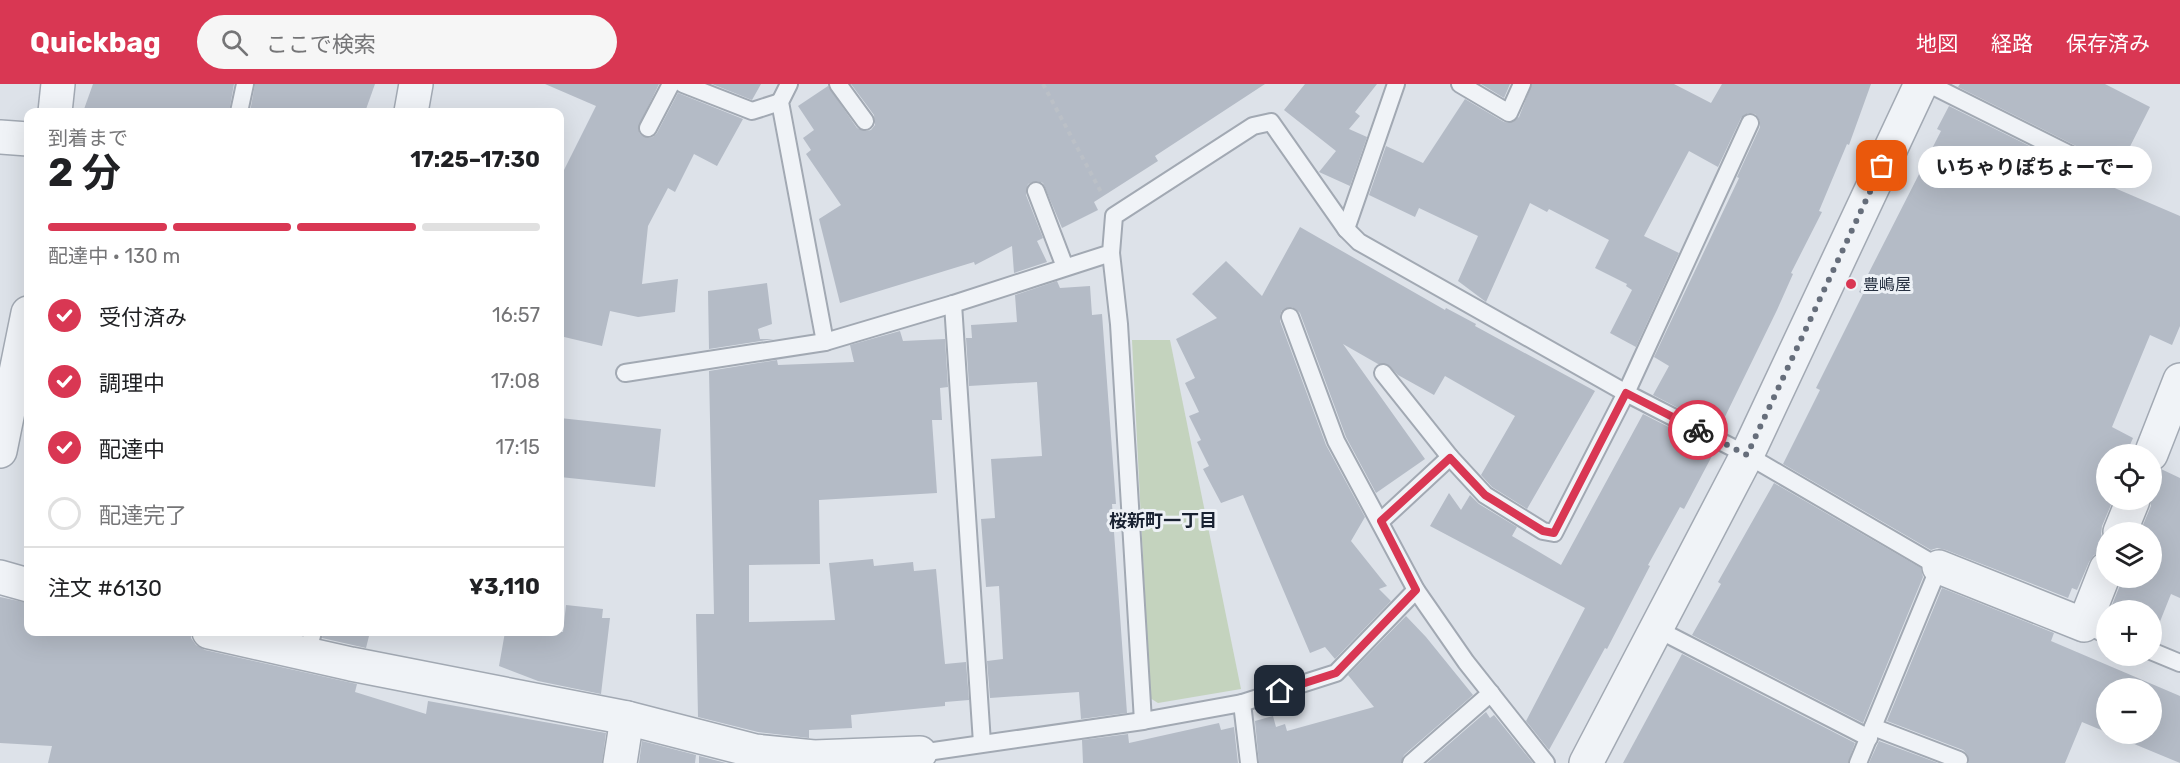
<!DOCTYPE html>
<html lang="ja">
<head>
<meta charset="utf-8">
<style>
	body { margin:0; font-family:Rubik,"Noto Sans JP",sans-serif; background:#f6f6f6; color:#202124; height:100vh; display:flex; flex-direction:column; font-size:22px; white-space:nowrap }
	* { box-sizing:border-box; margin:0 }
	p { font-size:20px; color:#757577 }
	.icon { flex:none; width:33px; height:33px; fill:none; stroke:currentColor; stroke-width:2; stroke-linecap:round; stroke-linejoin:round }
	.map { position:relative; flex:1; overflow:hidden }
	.panel { position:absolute; left:24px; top:24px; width:540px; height:528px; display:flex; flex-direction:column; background:#fff; border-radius:12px; box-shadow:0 6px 24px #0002 }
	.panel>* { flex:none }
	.buttons { position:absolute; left:2096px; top:360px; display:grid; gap:12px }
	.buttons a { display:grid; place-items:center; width:66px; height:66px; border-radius:50%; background:#fff; box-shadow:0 6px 24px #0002; font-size:30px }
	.pin { position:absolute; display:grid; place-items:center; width:51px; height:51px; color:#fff; margin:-26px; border-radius:12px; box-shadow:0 3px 9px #0006 }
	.courier { position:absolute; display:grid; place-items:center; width:60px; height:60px; margin:-30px; border:4px solid #d93753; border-radius:50%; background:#fff; color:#222; box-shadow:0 2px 8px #0007 }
	.bubble { position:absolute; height:42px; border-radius:21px; background:#fff; box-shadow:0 6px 24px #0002; font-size:20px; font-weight:700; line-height:42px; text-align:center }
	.headline em { font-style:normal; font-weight:700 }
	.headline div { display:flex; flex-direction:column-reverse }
	.headline { display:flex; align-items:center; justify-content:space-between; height:102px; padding:0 24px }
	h1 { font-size:39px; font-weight:700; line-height:45px }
	.bar { display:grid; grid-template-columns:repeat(4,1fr); gap:9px 6px; align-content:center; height:72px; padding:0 24px }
	.bar i { height:8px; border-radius:4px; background:#e0e0e0 }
	.bar .current { background:#d93753 }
	.bar p { grid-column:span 4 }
	.line { display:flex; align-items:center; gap:15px; padding:0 24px; border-top:2px solid #e0e0e0 }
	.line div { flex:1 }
	ol { padding:0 24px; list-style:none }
	li { display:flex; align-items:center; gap:18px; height:66px }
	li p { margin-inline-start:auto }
	li .icon { padding:6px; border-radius:50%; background:#d93753; color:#fff; stroke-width:4 }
	li:last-child { color:#757577 }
	li i { width:33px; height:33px; border:3px solid #e0e0e0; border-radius:50% }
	header { display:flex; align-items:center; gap:36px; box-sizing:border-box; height:84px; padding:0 30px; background:#d93753; color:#fff }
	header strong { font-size:28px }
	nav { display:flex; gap:33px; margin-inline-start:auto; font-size:21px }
	.search { width:420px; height:54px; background:#f6f6f6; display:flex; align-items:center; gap:15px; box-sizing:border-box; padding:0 21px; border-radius:33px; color:#757577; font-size:22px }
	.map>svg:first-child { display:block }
	.green { fill:#c4d3be }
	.building { fill:#b4bbc6 }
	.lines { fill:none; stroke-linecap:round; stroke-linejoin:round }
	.service-casing { stroke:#a2a9b3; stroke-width:20 }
	.minor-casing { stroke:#a2a9b3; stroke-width:36 }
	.tertiary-casing { stroke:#a2a9b3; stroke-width:36 }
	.path { stroke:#bbc0c7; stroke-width:4; stroke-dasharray:4.5 4.5; stroke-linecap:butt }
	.service { stroke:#f0f3f7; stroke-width:16 }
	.minor { stroke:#f0f3f7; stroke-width:33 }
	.tertiary { stroke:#f0f3f7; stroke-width:33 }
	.done { stroke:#666e7b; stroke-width:6; stroke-dasharray:0 10.8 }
	.route { stroke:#d93753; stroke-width:8 }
	.poi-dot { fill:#d93753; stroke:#edf1f6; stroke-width:2 }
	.labels { text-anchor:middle; stroke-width:6; stroke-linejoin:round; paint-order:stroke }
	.poi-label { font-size:16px; fill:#263040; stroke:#edf1f6; text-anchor:start }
	.neighbourhood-label { font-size:18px; font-weight:bold; fill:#182131; stroke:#edf1f6 }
</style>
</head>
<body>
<header>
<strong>Quickbag</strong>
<div class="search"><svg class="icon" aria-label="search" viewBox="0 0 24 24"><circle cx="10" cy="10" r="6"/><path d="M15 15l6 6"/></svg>ここで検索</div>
<nav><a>地図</a><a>経路</a><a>保存済み</a></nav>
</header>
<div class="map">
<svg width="2180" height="679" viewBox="0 0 2180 679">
	<rect width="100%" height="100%" fill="#dde2e9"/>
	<path class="green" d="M1132,256H1170L1241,605L1158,619L1150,614Z"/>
	<g class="building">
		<path d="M93,0H234L229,28H83Z"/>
		<path d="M255,0H375L365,28H250Z"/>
		<path d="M545,0H659L638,44L640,50L648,54L653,53L657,49L678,9L743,35L717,82L694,70L675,108L668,104L648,142L642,200L678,195L675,228L638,233L610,227L602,262L560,252V94L596,22Z"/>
		<path d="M712,0H761L752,16Z"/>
		<path d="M851,0H1265L1155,72L1158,77L1094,118L1098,126L1062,144L1043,99L1037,97L1028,100L1026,111L1043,154L1037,157L1047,178L1014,189L1012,162L975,181L974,178L840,219L819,135L841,121L806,70L811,66L803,54L814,46L798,22L828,2L857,44L866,47L871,46L875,41L874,31Z"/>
		<path d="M1305,0H1377L1355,28L1360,32L1349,45L1367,53L1350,102L1319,88L1336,67L1284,26Z"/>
		<path d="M1481,0H1510L1504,14Z"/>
		<path d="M1532,0H1674L1711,19L1722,0H1871L1849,61L1847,60L1819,127L1822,128L1791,189L1793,190L1777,226L1719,345L1653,311L1669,282L1654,273L1739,94L1737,93L1760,43V37L1755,30L1748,29L1741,34L1718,83L1689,67L1644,152L1679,169L1636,263L1610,249L1632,206L1626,202L1627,200L1595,184L1609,156L1549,125L1547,128L1530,119L1486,218L1458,197L1478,152L1419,124L1415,133L1369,111L1386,62L1423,79L1465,15L1504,38L1510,39L1519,33Z"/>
		<path d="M1960,0H2105L2150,23L2110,102L2180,132V242L2172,261L2150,251L2112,343L2133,354L2126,370H2128H2106V416H2113L2102,442L2101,450L2106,460V467L2094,471L2089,478L2077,506L2072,504L2068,514L1946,466L1937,464L1931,466L1783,380L1820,306L1816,304L1863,210L1859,208L1941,47L1937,45L1949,22L2070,82H2080L2085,77L2084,68L2080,64L1958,3Z"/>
		<path d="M1300,143L1445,226L1446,224L1476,240L1475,242L1595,307L1527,425L1492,403L1481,391L1515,332L1445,292L1434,311L1398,291L1387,280H1378L1343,260L1425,375L1376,409L1346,353L1300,229L1292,223L1282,226L1280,231V237L1326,361L1365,433L1351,457L1387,502L1379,505L1391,517L1335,575L1325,563L1310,569L1243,411L1221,419L1203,385L1209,382L1197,358L1201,356L1189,332L1199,328L1185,299L1195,294L1176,255L1217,234L1192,210L1226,177L1262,212Z"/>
		<path d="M1057,197L1060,204L1090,202L1092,231L1102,230L1116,420H1112L1127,629L1081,635L1079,608L990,614L987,577L1003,575L999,502L986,503L981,435L995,434L991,375L1042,372L1037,298L969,302L966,254H972L971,241L1017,238L1015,211Z"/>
		<path d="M767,199L772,240L758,245L760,255H774L709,265L708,207Z"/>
		<path d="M900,247L903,257L945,255L948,303L940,304L942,336H932L937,409L819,416L820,480L749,481V538L835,536L829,479L873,475L874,482L913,478L914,487L936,485L945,580L966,578L969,616L945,618V622L851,631L852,644L809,646V654L758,648L698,633L696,530H714L709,287L777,276L778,281L854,278L850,261Z"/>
		<path d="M1643,330L1710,364L1708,367L1713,370L1684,425L1680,423L1648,481L1650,482L1607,565L1605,564L1549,666L1526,637L1585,524L1430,442L1449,409L1461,426L1470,411L1479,420L1517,443L1512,452L1561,481Z"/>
		<path d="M560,334L661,345L655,403L560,393Z"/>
		<path d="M2161,385L2180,394V514L2171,510L2159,540L2151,537V526H2126L2112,521L2123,494H2151V448H2140L2151,422V388Z"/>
		<path d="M1774,399L1921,484L1923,493L1863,639L1692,551L1721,500L1718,498Z"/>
		<path d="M1942,504L2054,549L2051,557L2180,612V679L2110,650H2151V604H2106V648L2082,638L2065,679H1969L1967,670L1963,666L1887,637Z"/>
		<path d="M0,513L28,519V548H191V554L196,561L205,566L357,600L355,608L426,630L428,617L606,649L602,679H48L52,662L0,659Z"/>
		<path d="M566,521L603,525L602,534H610L601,610L538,597L499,582L505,548H563Z"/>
		<path d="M1406,532L1426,553L1473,611L1404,671L1401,679H1259L1255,637L1273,632L1276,643L1285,640L1287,647L1374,623L1348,591Z"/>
		<path d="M323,548H370L366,564L322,554Z"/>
		<path d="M1682,570L1855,659L1848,679H1623Z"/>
		<path d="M1486,628L1490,634L1494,631L1533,679H1427Z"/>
		<path d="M1219,639L1221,646L1234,643L1238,679H1083L1082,656L1128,650L1129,659Z"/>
		<path d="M642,657L696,671L695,679H639Z"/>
		<path d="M1879,657L1938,679H1869Z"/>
		<path d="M699,672L726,679H699Z"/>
	</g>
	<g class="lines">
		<g class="service-casing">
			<g id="service">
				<path d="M683,0L752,27L780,18"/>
				<path d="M789,0L780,18L825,258"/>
				<path d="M838,0L865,37"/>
				<path d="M1460,0L1509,29L1522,0"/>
				<path d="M1929,0L2075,73"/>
				<path d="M239,28L245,0"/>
				<path d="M648,44L671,0"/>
				<path d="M1036,107L1065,183"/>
				<path d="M1346,145L1396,0"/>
				<path d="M1111,169L1119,240L1143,637"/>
				<path d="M953,220L982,659"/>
				<path d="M1290,233L1336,357L1416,506L1466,578L1546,679"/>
				<path d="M625,289L825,258L953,220L1111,169L1114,132L1253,42L1271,38L1346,145L1359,158L1626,309L1747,371L1939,483L1858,679"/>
				<path d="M1383,289L1450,373L1485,411L1543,447L1554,449L1626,309L1750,39"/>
				<path d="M1381,437L1450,373"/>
				<path d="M2084,541L2106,550"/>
				<path d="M1657,545L1869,654"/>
				<path d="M2151,567L2180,579"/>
				<path d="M307,570L313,548"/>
				<path d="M1242,619L1249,679"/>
				<path d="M1873,643L1959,676"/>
				<path d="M920,674V669L1143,637L1242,619L1336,589L1416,506"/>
				<path d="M1411,679L1491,609"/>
			</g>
		</g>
		<g class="minor-casing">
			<g id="minor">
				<path d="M55,28L58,0"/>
				<path d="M411,28L416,0"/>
				<path d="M0,53L28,55"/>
				<path d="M0,367L28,229"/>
				<path d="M2151,370L2180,296"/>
				<path d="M2120,448L2133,416"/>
				<path d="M1939,483L2084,541L2106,485"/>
				<path d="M0,493L28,501"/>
				<path d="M209,548L351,580L627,634L755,667L814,673L920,669"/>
				<path d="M620,679L627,634"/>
			</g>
		</g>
		<g class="tertiary-casing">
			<path id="tertiary" d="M1586,679L1747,371L1921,0"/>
		</g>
		<path class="path" d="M1043,0L1101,108"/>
		<use href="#service" class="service"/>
		<use href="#minor" class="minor"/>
		<use href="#tertiary" class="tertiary"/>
	</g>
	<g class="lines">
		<path class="done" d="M1698,346L1747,371L1882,82"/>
		<path class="route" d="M1280,607L1336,589L1416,506L1381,437L1450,374L1485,411L1543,447L1554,449L1626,309L1698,346"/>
	</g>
	<circle class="poi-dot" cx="1851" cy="200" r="6"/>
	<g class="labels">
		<g class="poi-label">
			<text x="1863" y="206">豊嶋屋</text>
		</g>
		<g class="neighbourhood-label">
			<text x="1163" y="443">桜新町一丁目</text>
		</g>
	</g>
</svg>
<div class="buttons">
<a><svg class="icon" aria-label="locate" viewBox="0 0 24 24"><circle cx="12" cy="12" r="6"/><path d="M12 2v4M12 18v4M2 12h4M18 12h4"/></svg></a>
<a><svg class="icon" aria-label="layers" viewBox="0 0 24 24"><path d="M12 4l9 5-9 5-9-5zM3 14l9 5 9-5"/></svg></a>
<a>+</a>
<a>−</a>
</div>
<div class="pin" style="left:1882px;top:82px;background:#ea580c"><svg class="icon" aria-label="bag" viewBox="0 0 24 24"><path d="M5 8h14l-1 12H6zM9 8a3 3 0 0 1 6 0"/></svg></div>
<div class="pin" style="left:1280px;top:607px;background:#1f2937"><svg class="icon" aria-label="home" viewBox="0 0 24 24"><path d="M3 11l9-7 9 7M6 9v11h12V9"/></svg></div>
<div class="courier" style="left:1698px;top:346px"><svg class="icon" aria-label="bike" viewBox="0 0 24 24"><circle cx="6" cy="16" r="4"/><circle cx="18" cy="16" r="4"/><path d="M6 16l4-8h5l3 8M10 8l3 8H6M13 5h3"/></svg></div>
<div class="bubble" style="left:1918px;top:62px;width:234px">いちゃりぽちょーでー</div>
<section class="panel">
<div class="headline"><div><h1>2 分</h1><p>到着まで</p></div><em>17:25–17:30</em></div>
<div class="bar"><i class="current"></i><i class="current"></i><i class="current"></i><i></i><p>配達中 · 130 m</p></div>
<ol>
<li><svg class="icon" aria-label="check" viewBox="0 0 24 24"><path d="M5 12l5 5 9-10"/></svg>受付済み<p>16:57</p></li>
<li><svg class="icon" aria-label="check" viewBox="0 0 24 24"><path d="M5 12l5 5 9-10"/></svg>調理中<p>17:08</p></li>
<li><svg class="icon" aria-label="check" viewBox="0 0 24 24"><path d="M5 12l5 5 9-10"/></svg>配達中<p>17:15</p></li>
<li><i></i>配達完了</li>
</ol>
<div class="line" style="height:78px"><div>注文 #6130</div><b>¥3,110</b></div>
</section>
</div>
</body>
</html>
